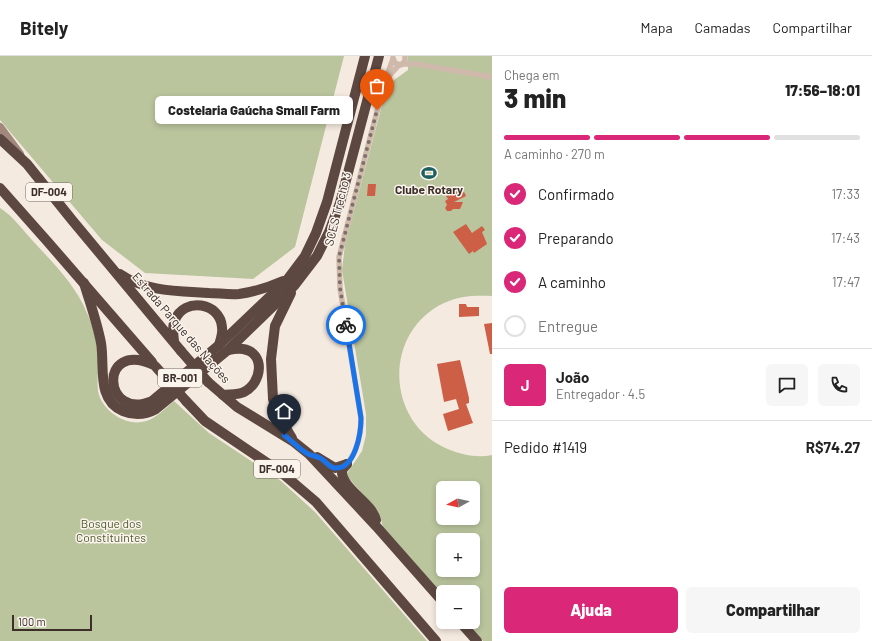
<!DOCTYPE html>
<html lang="pt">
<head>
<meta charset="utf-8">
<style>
	body { margin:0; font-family:Barlow,sans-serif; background:#f6f6f6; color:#222; height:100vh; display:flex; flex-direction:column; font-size:15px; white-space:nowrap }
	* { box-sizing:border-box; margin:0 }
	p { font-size:13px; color:#767676 }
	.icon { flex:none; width:22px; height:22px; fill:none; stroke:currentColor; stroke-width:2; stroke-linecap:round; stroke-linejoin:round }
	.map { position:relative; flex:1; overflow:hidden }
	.panel { display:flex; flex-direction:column; background:#fff; width:380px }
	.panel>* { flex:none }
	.needle { width:26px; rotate:262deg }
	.fabs { position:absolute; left:436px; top:425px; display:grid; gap:8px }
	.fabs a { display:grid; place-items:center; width:44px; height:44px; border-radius:6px; background:#fff; box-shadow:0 2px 6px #0003; font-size:20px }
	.scale { position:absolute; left:12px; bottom:10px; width:80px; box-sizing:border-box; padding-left:4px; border:2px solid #3c2f2a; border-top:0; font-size:11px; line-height:14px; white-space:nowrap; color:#3c2f2a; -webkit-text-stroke:3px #fbf4ed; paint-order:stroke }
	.pin { position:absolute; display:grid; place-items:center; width:34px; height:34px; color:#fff; margin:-41px -17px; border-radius:50% 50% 50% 0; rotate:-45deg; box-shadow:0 0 4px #0007 }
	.pin .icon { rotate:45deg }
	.courier { position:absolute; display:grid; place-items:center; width:40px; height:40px; margin:-20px; border:3px solid #1a73e8; border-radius:50%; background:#fff; color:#222; box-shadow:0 1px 5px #0007 }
	.bubble { position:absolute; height:28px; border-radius:6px; background:#fff; box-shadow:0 2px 6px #0003; font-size:13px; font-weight:800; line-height:28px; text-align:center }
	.summary em { font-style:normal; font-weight:800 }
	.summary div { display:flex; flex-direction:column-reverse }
	.summary { display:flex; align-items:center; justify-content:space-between; height:68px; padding:0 12px }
	h1 { font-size:26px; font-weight:800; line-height:30px }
	.bar { display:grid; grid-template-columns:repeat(4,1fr); gap:6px 4px; align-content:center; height:48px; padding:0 12px }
	.bar i { height:5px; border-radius:3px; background:#e0e0e0 }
	.bar .current { background:#db2777 }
	.bar p { grid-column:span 4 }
	.line { display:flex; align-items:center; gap:10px; padding:0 12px; border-top:1px solid #e0e0e0 }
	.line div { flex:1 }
	.round { display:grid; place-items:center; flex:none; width:42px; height:42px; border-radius:6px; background:#f6f6f6 }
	ol { padding:0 12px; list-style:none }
	li { display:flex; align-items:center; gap:12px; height:44px }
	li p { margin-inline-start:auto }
	li .icon { padding:4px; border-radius:50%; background:#db2777; color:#fff; stroke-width:4 }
	li:last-child { color:#767676 }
	li i { width:22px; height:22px; border:2px solid #e0e0e0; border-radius:50% }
	.button { display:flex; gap:8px; margin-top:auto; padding:8px 12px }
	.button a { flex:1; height:46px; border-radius:6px; background:#db2777; color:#fff; font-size:16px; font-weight:800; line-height:46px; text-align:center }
	.button a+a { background:#f6f6f6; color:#222 }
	header { display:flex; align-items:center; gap:24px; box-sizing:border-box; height:56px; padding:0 20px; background:#fff; border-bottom:1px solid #e0e0e0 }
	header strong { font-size:19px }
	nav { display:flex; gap:22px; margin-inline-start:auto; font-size:14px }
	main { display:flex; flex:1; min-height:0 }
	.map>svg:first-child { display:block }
	.green { fill:#bac59e; fill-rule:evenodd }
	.building { fill:#cd5f46 }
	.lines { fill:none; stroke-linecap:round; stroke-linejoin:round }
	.street { stroke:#ceb9ab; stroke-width:5.5 }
	.secondary { stroke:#a2877c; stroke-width:8 }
	.highway { stroke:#5d4841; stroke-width:10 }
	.highway-bridge { stroke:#5d4841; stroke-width:10 }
	.done { stroke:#7d706a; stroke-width:4; stroke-dasharray:0 7.2 }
	.route { stroke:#1a73e8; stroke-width:5 }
	.labels { text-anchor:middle; stroke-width:3; stroke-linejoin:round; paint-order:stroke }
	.shield { fill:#fbf4ed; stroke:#756a64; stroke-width:1 }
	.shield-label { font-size:11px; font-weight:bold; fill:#3c2f2a }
	.poi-label { font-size:12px; font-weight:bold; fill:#3c2f2a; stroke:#fbf4ed }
	.street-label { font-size:12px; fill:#3c2f2a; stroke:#fbf4ed }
	.park-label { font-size:12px; fill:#4d5c2c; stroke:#fbf4ed }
</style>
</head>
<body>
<header>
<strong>Bitely</strong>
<nav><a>Mapa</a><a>Camadas</a><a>Compartilhar</a></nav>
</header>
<main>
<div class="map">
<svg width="492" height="585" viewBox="0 0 492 585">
	<rect width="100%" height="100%" fill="#f5eae0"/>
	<g class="green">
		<path d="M0,0H344L295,191L253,223L145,217L102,184L0,64Z"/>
		<path d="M408,0H492V240C475,239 459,240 444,247C381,277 386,370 450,394C463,399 478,402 492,399V585H483L467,566H473V536H443V539L383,471L379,457L346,419L362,395L366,379V358L342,214L345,188L385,38L394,24L408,14ZM443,432H473V462H443ZM443,484H473V514H443Z"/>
		<path d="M0,152C13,160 22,173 32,184C53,207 75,228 87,257C94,271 97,289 98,305C98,315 97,325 98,335C102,357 132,375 153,362C160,358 167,351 174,345L209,377L281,425L315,456L427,585H0Z"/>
	</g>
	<g class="building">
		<path d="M368,128H376L375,140H367Z"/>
		<path d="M454,133L457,134L460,138L464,136L466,140L454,146H463L460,153H453L451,155H447L445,152L447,149L445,145L448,143L446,140Z"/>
		<path d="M466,168L472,177L482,170L485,174L482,176L487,188L474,197L473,195L469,198L453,176Z"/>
		<path d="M459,248H466L467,251H479V260L459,261Z"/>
		<path d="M492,267V298H490L484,268Z"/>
		<path d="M460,304L469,342V347L466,348L473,367L448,375L443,358L459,353L456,343L444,346L437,308Z"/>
	</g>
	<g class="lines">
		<g class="street">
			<path d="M393,2L395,7L401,9L405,5V0"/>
			<path d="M403,8H416L492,21"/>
			<path d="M388,21L399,9"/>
			<path d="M347,408C358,394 361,379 361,362L340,232L339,201L385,25L393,3"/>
		</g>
		<path class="secondary" d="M0,71L20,98"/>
		<g class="highway">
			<path d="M0,83L27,108L72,164L181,295"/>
			<path d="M0,132L47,185L152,306"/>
			<path d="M120,218C146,236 178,235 209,237C218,237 229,239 239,238C254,236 269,231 283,225"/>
			<path d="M84,227C90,247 97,266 101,287C105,310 96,344 123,355C135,360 145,359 156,353L228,294L294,230L317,200L329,176L340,147L379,0"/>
			<path d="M291,237L275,270L271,303L273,343L278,359L292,382"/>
			<path d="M174,285C173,278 172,271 175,264C184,241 220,246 222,271C223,277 221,283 219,289"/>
			<path d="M154,309C97,283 103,366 152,345L219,289L287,224L305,200L316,177L327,146L365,0"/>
			<path d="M208,326L237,351L294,386L309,398L376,470L443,546"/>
			<path d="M223,339C230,338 238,339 244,336C262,327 266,297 243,293C238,292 233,293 228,294"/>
			<path d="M186,345L205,365L282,417L316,446L436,585"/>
			<path d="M317,401L335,412L347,408"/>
			<path d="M347,408L342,414C340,432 372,446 376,464"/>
			<path d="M460,566L477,585"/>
		</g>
		<g class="highway-bridge">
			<path d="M181,295L208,326"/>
			<path d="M156,311L186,345"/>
		</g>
	</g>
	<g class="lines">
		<path class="done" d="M346,269L340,232L339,201L377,54"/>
		<path class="route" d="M284,379C292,385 299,393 308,398C312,400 316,400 320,402C326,405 328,411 335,412C356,413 361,376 361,362L346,269"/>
	</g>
	<defs>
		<g id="stadium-bare" transform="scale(1.2)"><path d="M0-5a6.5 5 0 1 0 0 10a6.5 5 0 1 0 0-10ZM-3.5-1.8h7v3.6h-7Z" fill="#1d6060" stroke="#fbf4ed" stroke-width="2.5" paint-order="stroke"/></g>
	</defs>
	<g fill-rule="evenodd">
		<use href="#stadium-bare" x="429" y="117"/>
	</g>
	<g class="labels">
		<g class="shield">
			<rect x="26" y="127" width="46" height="18" rx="3"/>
			<rect x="158" y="313" width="44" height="18" rx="3"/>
			<rect x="254" y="404" width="46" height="18" rx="3"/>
		</g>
		<g class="shield-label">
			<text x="49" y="140">DF-004</text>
			<text x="180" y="326">BR-001</text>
			<text x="277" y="417">DF-004</text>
		</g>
		<g class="poi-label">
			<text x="429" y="138">Clube Rotary</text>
		</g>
		<g class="street-label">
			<text transform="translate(338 153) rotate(-76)" y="4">SCES Trecho 3</text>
			<text transform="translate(181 272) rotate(49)" y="4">Estrada Parque das Nações</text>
		</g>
		<g class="park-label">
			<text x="111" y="472">Bosque dos<tspan x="111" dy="14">Constituintes</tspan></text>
		</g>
	</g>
</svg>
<div class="fabs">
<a><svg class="needle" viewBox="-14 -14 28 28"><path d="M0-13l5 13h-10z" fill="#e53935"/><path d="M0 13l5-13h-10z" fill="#767676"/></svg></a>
<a>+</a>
<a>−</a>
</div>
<div class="scale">100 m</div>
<div class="pin" style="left:377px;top:54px;background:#ea580c"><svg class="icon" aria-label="bag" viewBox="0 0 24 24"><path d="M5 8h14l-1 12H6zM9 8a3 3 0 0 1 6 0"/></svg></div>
<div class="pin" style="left:284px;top:379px;background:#1f2937"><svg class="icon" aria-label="home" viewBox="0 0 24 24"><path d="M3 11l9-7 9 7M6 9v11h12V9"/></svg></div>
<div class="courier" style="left:346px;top:269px"><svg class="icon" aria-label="bike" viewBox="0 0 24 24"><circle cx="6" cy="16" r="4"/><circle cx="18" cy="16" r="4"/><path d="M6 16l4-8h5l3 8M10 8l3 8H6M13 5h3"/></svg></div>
<div class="bubble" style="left:155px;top:40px;width:198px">Costelaria Gaúcha Small Farm</div>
</div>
<section class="panel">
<div class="summary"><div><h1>3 min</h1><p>Chega em</p></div><em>17:56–18:01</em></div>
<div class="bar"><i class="current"></i><i class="current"></i><i class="current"></i><i></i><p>A caminho · 270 m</p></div>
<ol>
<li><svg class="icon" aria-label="check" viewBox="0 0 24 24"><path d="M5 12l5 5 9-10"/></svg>Confirmado<p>17:33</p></li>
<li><svg class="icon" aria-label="check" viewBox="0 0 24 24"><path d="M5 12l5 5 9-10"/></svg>Preparando<p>17:43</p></li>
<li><svg class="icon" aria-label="check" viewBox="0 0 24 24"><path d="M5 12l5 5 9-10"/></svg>A caminho<p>17:47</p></li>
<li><i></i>Entregue</li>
</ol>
<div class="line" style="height:72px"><b class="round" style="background:#db2777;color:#fff">J</b><div><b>João</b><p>Entregador · 4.5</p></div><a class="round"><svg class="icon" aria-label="chat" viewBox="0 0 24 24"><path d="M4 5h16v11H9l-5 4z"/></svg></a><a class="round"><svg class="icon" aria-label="phone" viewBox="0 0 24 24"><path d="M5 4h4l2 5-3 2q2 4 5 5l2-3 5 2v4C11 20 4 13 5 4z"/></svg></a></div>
<div class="line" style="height:52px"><div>Pedido #1419</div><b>R$74.27</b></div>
<div class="button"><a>Ajuda</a><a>Compartilhar</a></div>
</section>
</main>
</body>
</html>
